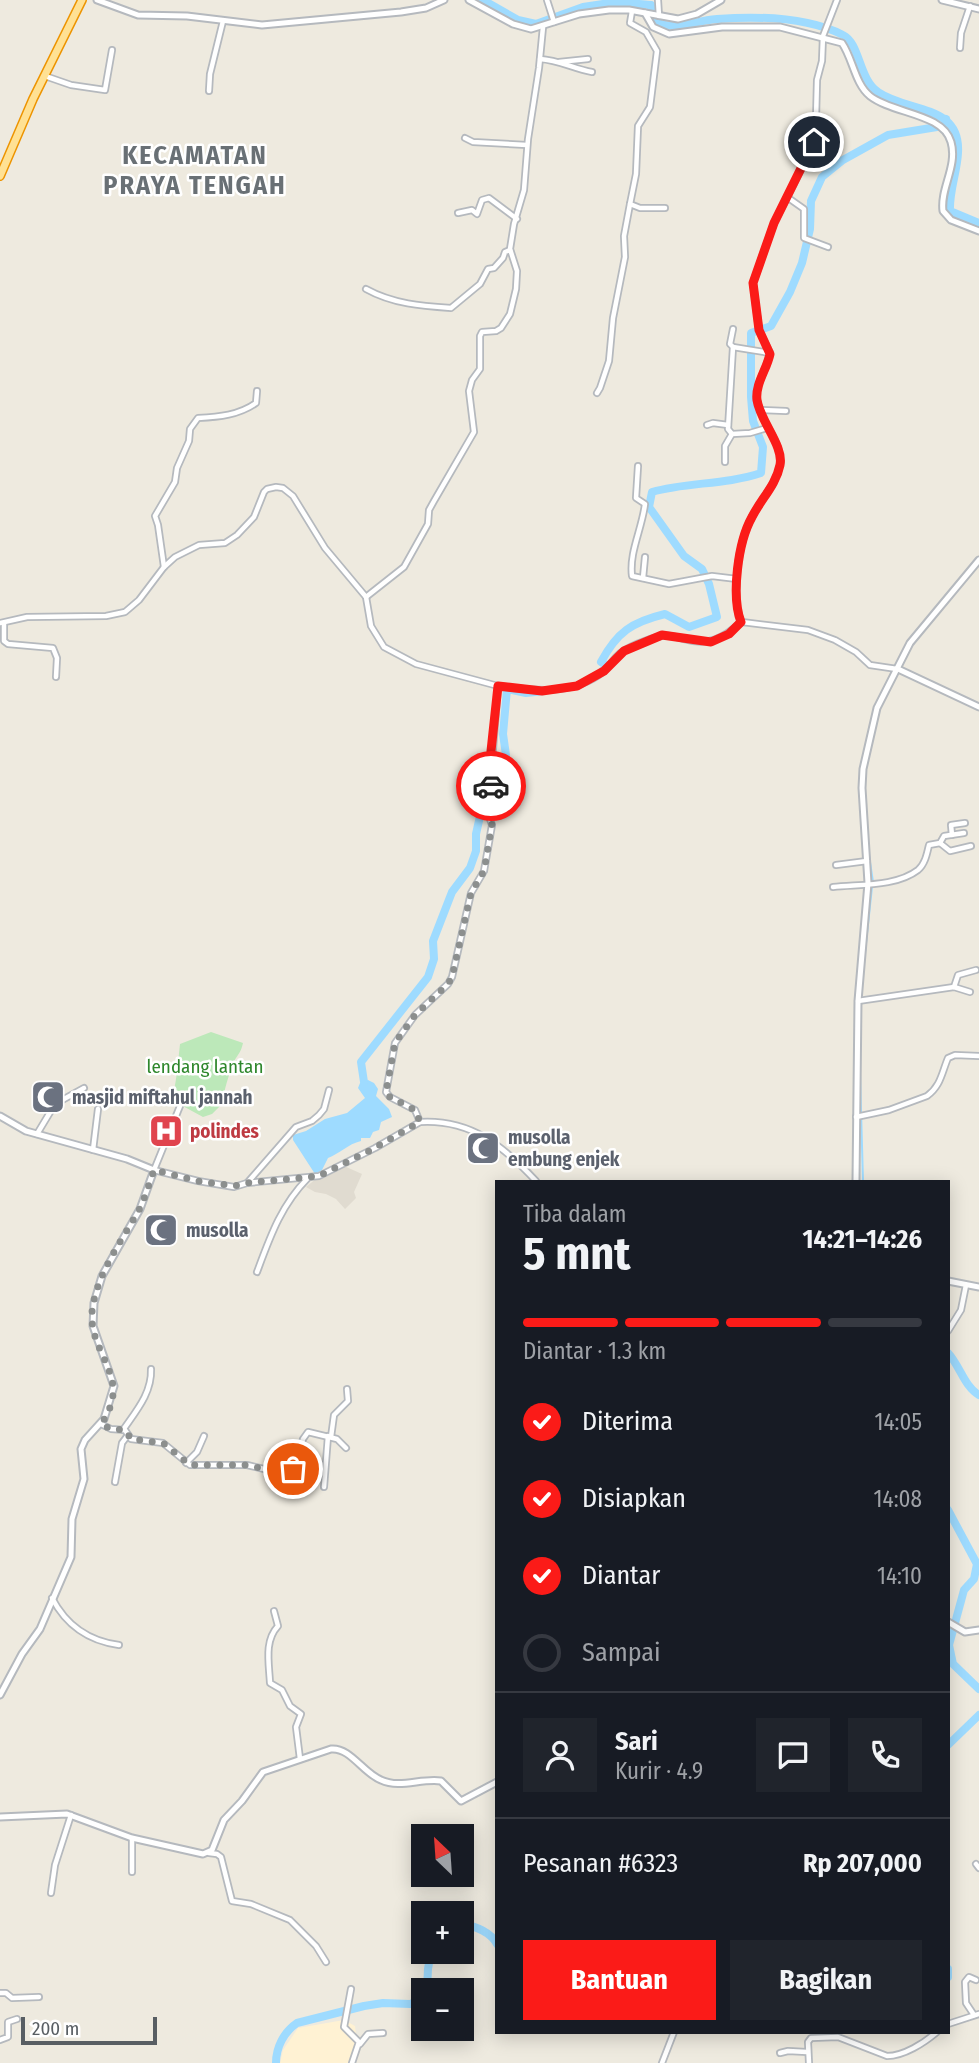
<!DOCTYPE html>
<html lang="id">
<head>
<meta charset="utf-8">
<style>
	body { margin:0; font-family:"Fira Sans Condensed",sans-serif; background:#20242c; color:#f1f3f6; height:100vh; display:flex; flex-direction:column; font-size:26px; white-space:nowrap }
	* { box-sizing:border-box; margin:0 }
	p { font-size:23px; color:#9ea1a6 }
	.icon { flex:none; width:38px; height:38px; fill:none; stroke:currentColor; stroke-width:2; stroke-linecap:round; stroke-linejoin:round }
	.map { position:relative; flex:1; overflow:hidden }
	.side { position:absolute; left:495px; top:1180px; width:455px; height:854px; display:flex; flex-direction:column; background:#171b24; border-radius:0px; box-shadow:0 4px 18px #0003 }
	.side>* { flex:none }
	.needle { width:46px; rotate:335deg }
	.fabs { position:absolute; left:411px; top:1824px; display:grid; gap:14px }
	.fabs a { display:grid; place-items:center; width:63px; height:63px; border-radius:0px; background:#171b24; box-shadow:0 4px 18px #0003; font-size:35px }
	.scale { position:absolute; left:21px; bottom:18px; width:136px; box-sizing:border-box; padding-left:7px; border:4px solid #585e63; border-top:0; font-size:19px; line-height:24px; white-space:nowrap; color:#585e63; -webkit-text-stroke:5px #fff; paint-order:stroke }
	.pin { position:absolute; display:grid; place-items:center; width:60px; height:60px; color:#fff; margin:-30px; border:4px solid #fff; border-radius:50%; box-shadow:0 2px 7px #0007 }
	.courier { position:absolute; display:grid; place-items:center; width:70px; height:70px; margin:-35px; border:5px solid #fb1b18; border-radius:50%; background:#fff; color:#222; box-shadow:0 2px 9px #0007 }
	.headline em { font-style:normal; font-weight:700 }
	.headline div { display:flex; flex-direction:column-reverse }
	.headline { display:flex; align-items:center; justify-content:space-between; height:119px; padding:0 28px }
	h1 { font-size:46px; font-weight:700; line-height:52px }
	.bar { display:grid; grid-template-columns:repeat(4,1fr); gap:10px 7px; align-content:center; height:84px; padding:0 28px }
	.bar i { height:9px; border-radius:5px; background:#363941 }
	.bar .current { background:#fb1b18 }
	.bar p { grid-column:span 4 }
	.line { display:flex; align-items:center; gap:18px; padding:0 28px; border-top:2px solid #363941 }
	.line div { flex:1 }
	.round { display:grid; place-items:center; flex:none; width:74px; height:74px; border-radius:0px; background:#20242c }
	ol { padding:0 28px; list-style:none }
	li { display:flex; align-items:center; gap:21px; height:77px }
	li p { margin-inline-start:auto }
	li .icon { padding:7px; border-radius:50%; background:#fb1b18; color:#fff; stroke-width:4 }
	li:last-child { color:#9ea1a6 }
	li i { width:38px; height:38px; border:4px solid #363941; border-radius:50% }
	.primary-button { display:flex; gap:14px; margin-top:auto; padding:14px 28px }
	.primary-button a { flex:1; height:80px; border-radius:0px; background:#fb1b18; color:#fff; font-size:28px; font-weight:700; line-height:80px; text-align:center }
	.primary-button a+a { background:#20242c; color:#f1f3f6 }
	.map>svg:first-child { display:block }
	.commercial { fill:#fff2d3 }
	.education { fill:#e0dbd0 }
	.green { fill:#bce8b9 }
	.water { fill:#9edbff }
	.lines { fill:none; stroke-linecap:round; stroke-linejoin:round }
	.stream { stroke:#9edbff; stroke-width:2 }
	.river { stroke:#9edbff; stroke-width:8 }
	.minor-casing { stroke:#b5b9be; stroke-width:8 }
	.tertiary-casing { stroke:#b5b9be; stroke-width:9 }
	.trunk-casing { stroke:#ed9400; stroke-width:10 }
	.minor { stroke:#fff; stroke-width:4.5 }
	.tertiary { stroke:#fff; stroke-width:5 }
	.trunk { stroke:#ffe194; stroke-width:7 }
	.done { stroke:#8c8f8e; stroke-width:7; stroke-dasharray:0 12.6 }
	.route { stroke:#fb1b18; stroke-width:9 }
	.labels { text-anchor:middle; stroke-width:5; stroke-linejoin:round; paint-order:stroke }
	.park-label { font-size:19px; fill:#2e872c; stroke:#fff }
	.worship-label { font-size:19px; font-weight:bold; fill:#5b616d; stroke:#fff; text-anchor:start }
	.health-label { font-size:19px; font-weight:bold; fill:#be3a42; stroke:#fff; text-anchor:start }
	.district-label { font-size:26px; font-weight:bold; letter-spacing:2px; fill:#697075; stroke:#fff }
</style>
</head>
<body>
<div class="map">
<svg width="979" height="2063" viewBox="0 0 979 2063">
	<rect width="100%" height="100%" fill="#eeeadf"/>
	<path class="commercial" d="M344,2020L355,2026L357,2043L349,2063H280L283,2050L298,2028Z"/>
	<path class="education" d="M344,1166L362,1174L354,1192L356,1198L345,1209L336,1199L326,1194L315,1192L306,1187L317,1178Z"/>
	<path class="green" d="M211,1032L243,1043C241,1051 240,1052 236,1058C231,1065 223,1095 222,1104L212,1114L203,1117L181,1105L173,1095C177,1078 178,1062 180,1044Z"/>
	<path class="water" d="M368,1080L374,1083L378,1089L376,1096L389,1109L392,1117L381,1122L379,1130L373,1132L370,1138H361V1141C348,1144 339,1154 328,1158L322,1170L315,1174L293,1140V1135L306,1131L325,1119L347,1113L365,1098L358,1088L360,1083Z"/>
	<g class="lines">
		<g class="stream">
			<path d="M943,600L952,588"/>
			<path d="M909,640L937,607"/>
			<path d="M865,783V795"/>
			<path d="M868,849L873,882"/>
			<path d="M864,962L872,887"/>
			<path d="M860,1045V1016"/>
			<path d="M860,1075L863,1181"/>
		</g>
		<g class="river">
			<path d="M483,0L518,20L536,24L583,7L616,2L651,5V20C678,33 690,21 717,19C757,16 807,17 843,35C860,43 859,80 878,92C909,113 961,104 958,153C957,173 949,191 950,211L979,223"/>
			<path d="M602,671L608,666L601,662C617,632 632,622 665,614L689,627L717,617L709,584L702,569L684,556L649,507L652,492C687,482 725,485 761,473L763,447L753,421L751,397V333L771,326L790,292L802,263L810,229L811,201L822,177L843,160L888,135L943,126L946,119"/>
			<path d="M364,1082L361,1062L428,977L434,959L433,941L452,892L470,868L476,851V834L485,794L481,777L506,755L503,734L507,689L526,693L544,691"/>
			<path d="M948,1353C960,1366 964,1386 979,1395"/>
			<path d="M948,1510L977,1564L974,1579L964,1590L949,1645L953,1664L979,1689"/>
			<path d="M948,1745L979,1715"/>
			<path d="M462,1923C475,1927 490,1931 497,1944"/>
			<path d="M948,1969V1977"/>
			<path d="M427,1990L428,1969L431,1951"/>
			<path d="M276,2063C276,2047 284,2032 297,2023L364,2006L383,2003L410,2004L424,1999"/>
		</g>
		<g class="minor-casing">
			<g id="minor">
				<path d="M547,0L554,22"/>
				<path d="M658,0L659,16"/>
				<path d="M632,11L630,23L646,32L657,51L650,107L638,126L636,174L630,204L640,208H665"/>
				<path d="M960,48L961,33L970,6"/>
				<path d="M540,59C559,60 574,69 592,72"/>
				<path d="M559,62L588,59"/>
				<path d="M45,76L71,85L105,90L112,50"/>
				<path d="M209,91L210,74L223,21"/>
				<path d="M465,138L473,142L527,145"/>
				<path d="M787,197L804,209V238L828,247"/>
				<path d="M458,213L472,210L477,214L482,200L489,198L517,219"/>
				<path d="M366,289C393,304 422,306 451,308L480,284L488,269L494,268L503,258L505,252L510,250"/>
				<path d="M733,329L730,344L733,347L728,429L732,434L750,433L767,428"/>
				<path d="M733,347L770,353"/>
				<path d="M597,393L600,388L609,361L613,318L625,257L624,236L630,204"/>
				<path d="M760,410L786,411"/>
				<path d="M707,425L713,423L728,425"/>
				<path d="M725,462V446L732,434"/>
				<path d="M638,466L636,498L645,504C642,529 629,552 632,576L669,584L712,576L737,579"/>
				<path d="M164,567L158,525L155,516L175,482L177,468L189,441L190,429L198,418C219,417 239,415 256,403L257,391"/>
				<path d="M643,578L645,557"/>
				<path d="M366,597L404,567L428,524L429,510L434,501L474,432L469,391L472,380L480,369V336L482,332L496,331L501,328L510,314L516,289L517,271L510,249L514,224L524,190L528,139L539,68L543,27"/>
				<path d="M742,622L808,630L835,640L856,652L870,665L897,669"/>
				<path d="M0,623L27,617L106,616L125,612L139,600L164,567L175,557L199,545L225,543L237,535L254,517L264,492L267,489L276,487L283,488L293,496L325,548L366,597L371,626L384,647L416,664L498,686L488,813L492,825L484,871L471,893L452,977L448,984L415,1015L395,1043L386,1092L390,1097L415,1110L420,1122L375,1148L319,1176L247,1183L234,1187L198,1181L154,1170L180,1106"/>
				<path d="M4,623V641L8,644L53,648L57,658L56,677"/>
				<path d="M498,686C533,691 573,696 603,672C608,668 612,661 617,656C626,647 648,639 661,636C669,634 676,637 683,639C708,646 723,639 741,622C731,596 738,542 752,517C761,499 776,485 780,465C784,445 760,421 757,400C755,384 767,369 770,353L759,330L753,283L774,223L812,148L816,119L817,80L822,61L823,36L837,0"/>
				<path d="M952,835L951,825L965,823"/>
				<path d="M940,843L950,851L971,846"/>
				<path d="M836,865L867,861"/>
				<path d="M833,887C859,884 896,887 918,870C925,864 927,854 929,845L940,843L944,836L964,833"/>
				<path d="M954,987L958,975L976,970"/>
				<path d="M858,1001L954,987L970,992"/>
				<path d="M856,1117L889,1110L927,1096C941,1086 942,1072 948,1058L955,1055L979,1056"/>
				<path d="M420,1122C471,1119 503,1146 536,1181"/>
				<path d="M37,1134L55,1104L84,1088"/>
				<path d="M93,1150L98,1109"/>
				<path d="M248,1182L296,1127L312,1121L319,1115L324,1109L329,1090"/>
				<path d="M257,1272C270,1237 281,1205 308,1178"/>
				<path d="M948,1331L961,1310L966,1285"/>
				<path d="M101,1424L111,1429L125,1430L131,1439L163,1443L190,1465H247L285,1474L293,1470L303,1439L308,1432L337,1439L346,1448"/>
				<path d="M123,1430C136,1411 152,1393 151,1369"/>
				<path d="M331,1437L334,1415L348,1401L347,1389"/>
				<path d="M186,1463L197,1452L204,1436"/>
				<path d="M115,1482L122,1443L128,1435"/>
				<path d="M324,1487L328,1436"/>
				<path d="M52,1598C66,1625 89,1641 119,1645"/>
				<path d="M274,1611L278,1626C264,1641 269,1663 270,1683L282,1690L290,1706L301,1714L296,1727L300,1759"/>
				<path d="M132,1838V1872"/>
				<path d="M209,1853L217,1854L221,1857L232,1901L251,1904L290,1920L316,1946L326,1962"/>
				<path d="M976,1864L979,1868"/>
				<path d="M51,1893L55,1865L71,1815"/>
				<path d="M351,1989L344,2027L359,2042L352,2063"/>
				<path d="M0,1993H6L12,1998L39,1997"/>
				<path d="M974,2015L966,2003L965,1982L969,1977L976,1980"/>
				<path d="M948,2024L979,2014"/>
				<path d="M0,2040L8,2037V2022L17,2019"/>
				<path d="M360,2044L368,2034L383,2033"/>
				<path d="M780,2053L788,2051L807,2052"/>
				<path d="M662,2063L674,2032"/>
				<path d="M809,2063L808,2042L811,2038L838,2037L887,2056C904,2056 924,2043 937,2032"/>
			</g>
		</g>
		<g class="tertiary-casing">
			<g id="tertiary">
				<path d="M97,0L138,15L187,16L262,25L401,12L426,8L444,0"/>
				<path d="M469,0L513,24L531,29L579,14L609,10H629L678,19L697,14L721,0"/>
				<path d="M942,0L979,9"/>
				<path d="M645,13L653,27L669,34L722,27H780L842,43C853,59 855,84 870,96C893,114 943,113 951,142C958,166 940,188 943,211L951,220L979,231"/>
				<path d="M898,669L979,707"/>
				<path d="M0,1116L26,1131L127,1159L154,1170L140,1209L102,1276L94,1303L93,1326L114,1386L104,1419L85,1440L81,1449L84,1479L72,1519L71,1557L40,1629L22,1654L0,1695"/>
				<path d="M856,1181L858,1001L868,883L862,788L863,769L877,708L910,643L979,560"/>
				<path d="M948,1281L979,1287"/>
				<path d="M948,1622L965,1632L979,1630"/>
				<path d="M0,1817L67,1814L132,1838L203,1854L212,1850L224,1820L242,1801L263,1772L331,1749C350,1747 363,1773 381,1780C400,1789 421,1778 441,1781L461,1801L497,1782"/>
			</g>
		</g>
		<g class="trunk-casing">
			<path id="trunk" d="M0,176L33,99L82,0"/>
		</g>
		<use href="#minor" class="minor"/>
		<use href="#tertiary" class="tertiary"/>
		<use href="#trunk" class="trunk"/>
	</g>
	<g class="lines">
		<path class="done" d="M293,1469L285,1474L247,1465H190L163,1443L131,1439L125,1430L111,1429L101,1424C134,1377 89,1356 92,1312C96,1275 121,1242 139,1210C145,1198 149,1184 154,1170L198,1181L234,1186L247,1183L319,1176L371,1150L420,1122L415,1110L390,1097L386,1092L395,1043L415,1015L448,984L452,977L471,893L484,871L492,825L488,813L491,786"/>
		<path class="route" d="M491,786V751L498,686L542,691L577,686L604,671L624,651L662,635L711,642L729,634L741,622C731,596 738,542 752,517C761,499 776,485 780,465C784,446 760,421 757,400C755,384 767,369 770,354L759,330L753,283L774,223L814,142"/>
	</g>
	<defs>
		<g id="mosque-square" transform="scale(1.75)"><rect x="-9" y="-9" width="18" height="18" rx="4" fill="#6b7280" stroke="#fff"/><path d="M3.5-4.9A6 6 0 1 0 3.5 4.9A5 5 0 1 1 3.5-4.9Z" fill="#fff"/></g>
		<g id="hospital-square" transform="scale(1.75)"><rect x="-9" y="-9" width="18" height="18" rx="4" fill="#e0444e" stroke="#fff"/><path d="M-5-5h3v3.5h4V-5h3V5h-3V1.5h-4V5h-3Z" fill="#fff"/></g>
	</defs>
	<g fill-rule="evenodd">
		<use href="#mosque-square" x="48" y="1097"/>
		<use href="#hospital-square" x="166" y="1131"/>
		<use href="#mosque-square" x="483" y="1148"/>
		<use href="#mosque-square" x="161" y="1230"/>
	</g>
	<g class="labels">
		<g class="park-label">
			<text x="205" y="1073">lendang lantan</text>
		</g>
		<g class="worship-label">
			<text x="72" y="1104">masjid miftahul jannah</text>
			<text x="508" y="1144">musolla<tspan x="508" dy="22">embung enjek</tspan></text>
			<text x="186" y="1237">musolla</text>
		</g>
		<g class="health-label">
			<text x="190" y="1138">polindes</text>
		</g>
		<g class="district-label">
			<text x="195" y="164">KECAMATAN<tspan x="195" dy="30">PRAYA TENGAH</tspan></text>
		</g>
	</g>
</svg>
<div class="fabs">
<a><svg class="needle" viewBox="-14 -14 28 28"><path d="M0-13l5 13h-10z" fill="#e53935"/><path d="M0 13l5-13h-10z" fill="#9ea1a6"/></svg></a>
<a>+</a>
<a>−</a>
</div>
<div class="scale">200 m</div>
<div class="pin" style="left:293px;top:1469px;background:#ea580c"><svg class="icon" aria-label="bag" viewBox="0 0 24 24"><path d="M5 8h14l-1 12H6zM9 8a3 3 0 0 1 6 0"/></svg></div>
<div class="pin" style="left:814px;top:142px;background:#1f2937"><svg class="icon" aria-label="home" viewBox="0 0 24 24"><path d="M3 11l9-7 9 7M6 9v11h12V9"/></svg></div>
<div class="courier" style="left:491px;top:786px"><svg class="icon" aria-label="car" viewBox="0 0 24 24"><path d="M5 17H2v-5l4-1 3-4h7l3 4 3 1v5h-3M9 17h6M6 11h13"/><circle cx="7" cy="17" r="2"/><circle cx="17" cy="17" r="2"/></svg></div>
<section class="side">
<div class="headline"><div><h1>5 mnt</h1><p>Tiba dalam</p></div><em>14:21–14:26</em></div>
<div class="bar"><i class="current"></i><i class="current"></i><i class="current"></i><i></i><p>Diantar · 1.3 km</p></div>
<ol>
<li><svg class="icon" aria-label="check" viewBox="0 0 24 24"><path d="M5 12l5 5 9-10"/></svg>Diterima<p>14:05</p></li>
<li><svg class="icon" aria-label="check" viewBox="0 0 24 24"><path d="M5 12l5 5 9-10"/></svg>Disiapkan<p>14:08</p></li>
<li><svg class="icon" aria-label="check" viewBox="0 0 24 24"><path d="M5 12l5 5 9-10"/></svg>Diantar<p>14:10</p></li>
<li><i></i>Sampai</li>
</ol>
<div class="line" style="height:126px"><a class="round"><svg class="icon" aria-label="person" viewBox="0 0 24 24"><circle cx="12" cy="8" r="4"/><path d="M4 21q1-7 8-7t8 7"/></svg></a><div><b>Sari</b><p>Kurir · 4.9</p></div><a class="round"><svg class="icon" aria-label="chat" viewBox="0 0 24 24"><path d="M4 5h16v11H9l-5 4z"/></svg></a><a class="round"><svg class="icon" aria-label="phone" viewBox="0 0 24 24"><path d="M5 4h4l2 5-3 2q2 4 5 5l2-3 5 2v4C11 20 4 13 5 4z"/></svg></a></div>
<div class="line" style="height:91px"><div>Pesanan #6323</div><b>Rp 207,000</b></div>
<div class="primary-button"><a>Bantuan</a><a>Bagikan</a></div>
</section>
</div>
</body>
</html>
